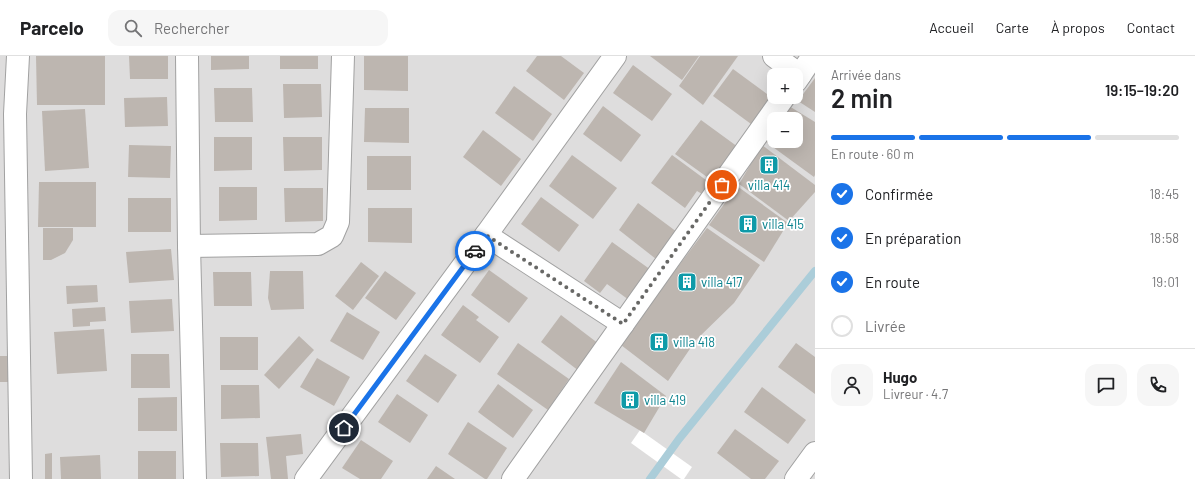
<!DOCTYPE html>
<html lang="fr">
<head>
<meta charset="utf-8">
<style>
	body { margin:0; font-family:Barlow,sans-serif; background:#f6f6f6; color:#202124; height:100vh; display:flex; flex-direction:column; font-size:15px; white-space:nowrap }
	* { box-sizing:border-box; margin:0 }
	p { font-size:13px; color:#757577 }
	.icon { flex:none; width:22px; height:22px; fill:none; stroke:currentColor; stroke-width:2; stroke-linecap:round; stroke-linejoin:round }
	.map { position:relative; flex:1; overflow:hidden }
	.drawer { display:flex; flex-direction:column; background:#fff; width:380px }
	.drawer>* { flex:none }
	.fabs { position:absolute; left:767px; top:12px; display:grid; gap:8px }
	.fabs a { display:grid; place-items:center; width:36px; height:36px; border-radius:8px; background:#fff; box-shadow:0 4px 16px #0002; font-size:20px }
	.pin { position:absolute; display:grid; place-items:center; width:34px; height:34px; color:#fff; margin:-17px; border:2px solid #fff; border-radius:50%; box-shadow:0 1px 4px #0007 }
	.courier { position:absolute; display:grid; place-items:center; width:40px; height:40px; margin:-20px; border:3px solid #1a73e8; border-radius:50%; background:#fff; color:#222; box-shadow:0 1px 5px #0007 }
	.headline em { font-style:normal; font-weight:600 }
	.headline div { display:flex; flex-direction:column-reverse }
	.headline { display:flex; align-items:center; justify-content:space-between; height:68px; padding:0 16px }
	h1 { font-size:26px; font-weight:600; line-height:30px }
	.bar { display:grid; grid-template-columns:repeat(4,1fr); gap:6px 4px; align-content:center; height:48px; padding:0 16px }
	.bar i { height:5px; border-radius:3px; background:#e0e0e0 }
	.bar .selected { background:#1a73e8 }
	.bar p { grid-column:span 4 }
	.line { display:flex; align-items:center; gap:10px; padding:0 16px; border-top:1px solid #e0e0e0 }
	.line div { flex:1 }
	.round { display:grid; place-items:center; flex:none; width:42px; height:42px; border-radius:12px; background:#f6f6f6 }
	ol { padding:0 16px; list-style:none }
	li { display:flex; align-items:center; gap:12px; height:44px }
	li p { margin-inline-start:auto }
	li .icon { padding:4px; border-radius:50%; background:#1a73e8; color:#fff; stroke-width:4 }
	li:last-child { color:#757577 }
	li i { width:22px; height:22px; border:2px solid #e0e0e0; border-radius:50% }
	header { display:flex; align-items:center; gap:24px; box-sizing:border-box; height:56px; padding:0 20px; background:#fff; border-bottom:1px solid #e0e0e0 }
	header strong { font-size:19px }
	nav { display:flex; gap:22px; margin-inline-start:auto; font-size:14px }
	.search { width:280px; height:36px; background:#f6f6f6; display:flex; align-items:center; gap:10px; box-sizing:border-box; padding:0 14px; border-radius:12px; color:#757577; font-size:15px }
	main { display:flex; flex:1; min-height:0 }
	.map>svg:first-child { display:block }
	.residential { fill:#dedddd; fill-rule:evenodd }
	.pier { fill:#fff }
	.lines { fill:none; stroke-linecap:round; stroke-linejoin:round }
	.stream { stroke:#abcdd9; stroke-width:8 }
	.building { fill:#bdb6b0 }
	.minor-casing { stroke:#a1a1a1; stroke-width:24 }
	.minor { stroke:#fff; stroke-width:22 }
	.done { stroke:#686866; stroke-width:4; stroke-dasharray:0 7.2 }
	.route { stroke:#1a73e8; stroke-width:5 }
	.labels { text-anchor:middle; stroke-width:3.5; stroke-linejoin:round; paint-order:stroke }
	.culture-label { font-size:13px; fill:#0d838f; stroke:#fff; text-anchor:start }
</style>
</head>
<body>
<header>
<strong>Parcelo</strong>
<div class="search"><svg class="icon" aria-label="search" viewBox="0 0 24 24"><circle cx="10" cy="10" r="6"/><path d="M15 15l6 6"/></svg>Rechercher</div>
<nav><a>Accueil</a><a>Carte</a><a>À propos</a><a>Contact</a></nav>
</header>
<main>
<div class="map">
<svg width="815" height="423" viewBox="0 0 815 423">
	<rect width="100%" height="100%" fill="#efede7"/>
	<path class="residential" d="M0,0H815V423H0ZM774,19H796V41H774ZM774,63H796V85H774Z"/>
	<path class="pier" d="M640,374L692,411L684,423H681L631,387Z"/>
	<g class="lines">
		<path class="stream" d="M650,423L679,383L815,215"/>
	</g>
	<g class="building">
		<path d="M36,0H105V49H37Z"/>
		<path d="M129,0H168V23H130Z"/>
		<path d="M211,0H249V13L211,14Z"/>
		<rect x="280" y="0" width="38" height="13"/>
		<path d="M364,0H408V35L364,34Z"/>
		<path d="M537,0H561L584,17L564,44L526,15Z"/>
		<path d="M650,0H699L682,24Z"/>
		<path d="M700,0H738L703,49L679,30Z"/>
		<path d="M633,9L672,38L652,65L613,37Z"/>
		<path d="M733,13L771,41L751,68L713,40Z"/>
		<path d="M815,22V56L798,45Z"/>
		<path d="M283,28H321L322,61L284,62Z"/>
		<path d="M514,30L552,58L533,85L495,57Z"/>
		<path d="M214,32H252L253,66H215Z"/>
		<path d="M167,41L168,70L125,71L124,42Z"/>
		<path d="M603,50L641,79L621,106L583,78Z"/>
		<path d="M789,50L815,66V119L814,121L766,86L774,74V85H796V63H781Z"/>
		<path d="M365,52H409V87L364,86Z"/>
		<path d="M85,53L89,112L45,115L42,55Z"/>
		<path d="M701,64L738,91L719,119L713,114L707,121L675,98Z"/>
		<path d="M483,74L521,103L501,130L463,101Z"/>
		<path d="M214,81H252V114L214,115Z"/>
		<path d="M283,81H322V114L284,115Z"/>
		<path d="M129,89L171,90L170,122L128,121Z"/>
		<path d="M762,89L815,129V136L789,165L739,128Z"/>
		<path d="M572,99L617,132L593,163L549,130Z"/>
		<path d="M672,99L710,127L702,138L697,135L685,152L651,127Z"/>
		<rect x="367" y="100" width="44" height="34"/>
		<path d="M39,126H96V171H38Z"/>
		<path d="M737,130L788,167L764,206L709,169Z"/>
		<path d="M219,131H257V164L219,165Z"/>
		<path d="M284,132H323V165L285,166Z"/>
		<path d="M541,141L579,169L559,196L521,168Z"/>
		<rect x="128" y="142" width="43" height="34"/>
		<path d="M638,147L677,176L656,203L619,174Z"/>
		<path d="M368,152H412V187L368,186Z"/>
		<path d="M43,172H73V184L65,197L51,204H43Z"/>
		<path d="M707,172L760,209L734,247L696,284L668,325L621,289L650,248Z"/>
		<path d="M612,186L651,214L629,244L607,228L600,237L584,225Z"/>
		<path d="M171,193L174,224L129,227L126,196Z"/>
		<path d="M361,206L379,220L353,254L335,240Z"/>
		<path d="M489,214L528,242L509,267L471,239Z"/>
		<path d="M270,215H303L304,253L271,254L268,242Z"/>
		<path d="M385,215L416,237L396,264L365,242Z"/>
		<path d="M213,216H251L252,250H214Z"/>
		<path d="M97,229L98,246L67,248L66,230Z"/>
		<path d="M172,243L174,275L131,277L129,245Z"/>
		<path d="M463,249L479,261L476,264L499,281L480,307L441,279Z"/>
		<path d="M105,251L106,265L90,266V270L73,271L72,253Z"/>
		<path d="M347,256L380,276L363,304L330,285Z"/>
		<path d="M561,259L599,288L579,315L541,286Z"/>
		<path d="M104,273L107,315L57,318L54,276Z"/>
		<path d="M299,280L314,294L279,333L264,319Z"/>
		<rect x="220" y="281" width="38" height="33"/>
		<path d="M518,287L569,323L548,354L497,318Z"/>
		<path d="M796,287L815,301V338L778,311Z"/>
		<path d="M131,298H169L170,332H131Z"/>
		<path d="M425,298L457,319L438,347L406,325Z"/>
		<rect x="0" y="300" width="11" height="26"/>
		<path d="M317,302L350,321L334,350L300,331Z"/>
		<path d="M621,306L666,340L644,377L594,347Z"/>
		<path d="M498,328L533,354L513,382L478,356Z"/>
		<path d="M221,329H259L260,362L221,363Z"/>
		<path d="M762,331L806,364L788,388L744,356Z"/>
		<path d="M397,338L428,359L410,387L378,366Z"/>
		<path d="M177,341V375H138V342Z"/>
		<path d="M468,366L507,392L487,423H485L448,398Z"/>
		<path d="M735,373L779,405L765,423H751L717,397Z"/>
		<path d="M301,378L303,398L286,400L288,423H271L266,381Z"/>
		<path d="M361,384L393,405L381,423H360L342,412Z"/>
		<path d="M220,387H258L259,420L221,421Z"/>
		<rect x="138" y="395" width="38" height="28"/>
		<path d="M52,397V423H45V398Z"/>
		<path d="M100,399L101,423H61L60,401Z"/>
		<path d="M436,410L455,423H427Z"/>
	</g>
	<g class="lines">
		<g class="minor-casing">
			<g id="minor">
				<path d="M18,0L15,58L21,423"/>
				<path d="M187,0L189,190L195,423"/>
				<path d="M774,0L800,19"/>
				<path d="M796,25L813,0"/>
				<path d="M486,179L623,268"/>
				<path d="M189,190L318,188L332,180L338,166L343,0"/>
				<path d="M306,423L486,179L615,0"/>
				<path d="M513,423L784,41"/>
				<path d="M796,423L815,397"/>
			</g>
		</g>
		<use href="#minor" class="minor"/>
	</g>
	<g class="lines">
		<path class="done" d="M475,195L486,179L623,268L722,129"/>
		<path class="route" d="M344,372L475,195"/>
	</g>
	<defs>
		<g id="building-square" transform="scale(1)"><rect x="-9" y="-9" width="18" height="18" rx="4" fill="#0f9aa8" stroke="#fff"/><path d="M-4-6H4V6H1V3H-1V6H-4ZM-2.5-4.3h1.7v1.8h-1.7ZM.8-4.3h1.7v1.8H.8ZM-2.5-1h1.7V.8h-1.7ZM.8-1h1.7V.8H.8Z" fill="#fff"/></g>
	</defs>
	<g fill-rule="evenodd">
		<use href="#building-square" x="769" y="109"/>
		<use href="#building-square" x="748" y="168"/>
		<use href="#building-square" x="687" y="226"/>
		<use href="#building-square" x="659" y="286"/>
		<use href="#building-square" x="630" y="344"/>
	</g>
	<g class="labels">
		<g class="culture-label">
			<text x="769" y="134" text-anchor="middle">villa 414</text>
			<text x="762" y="173">villa 415</text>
			<text x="701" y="231">villa 417</text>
			<text x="673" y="291">villa 418</text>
			<text x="644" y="349">villa 419</text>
		</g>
	</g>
</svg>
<div class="fabs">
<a>+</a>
<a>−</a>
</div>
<div class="pin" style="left:722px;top:129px;background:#ea580c"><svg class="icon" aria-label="bag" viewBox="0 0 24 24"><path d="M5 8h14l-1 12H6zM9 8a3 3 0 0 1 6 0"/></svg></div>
<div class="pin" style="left:344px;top:372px;background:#1f2937"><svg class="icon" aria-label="home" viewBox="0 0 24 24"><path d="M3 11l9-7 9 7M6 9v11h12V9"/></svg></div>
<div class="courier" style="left:475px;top:195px"><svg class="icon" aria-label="car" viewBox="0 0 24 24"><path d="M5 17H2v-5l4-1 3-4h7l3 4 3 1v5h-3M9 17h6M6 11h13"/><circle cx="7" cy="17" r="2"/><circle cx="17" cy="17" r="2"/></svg></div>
</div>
<section class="drawer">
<div class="headline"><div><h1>2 min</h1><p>Arrivée dans</p></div><em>19:15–19:20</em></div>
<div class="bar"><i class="selected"></i><i class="selected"></i><i class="selected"></i><i></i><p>En route · 60 m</p></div>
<ol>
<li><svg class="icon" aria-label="check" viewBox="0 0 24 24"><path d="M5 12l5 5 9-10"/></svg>Confirmée<p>18:45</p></li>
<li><svg class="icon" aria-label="check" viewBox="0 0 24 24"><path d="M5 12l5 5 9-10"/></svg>En préparation<p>18:58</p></li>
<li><svg class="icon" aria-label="check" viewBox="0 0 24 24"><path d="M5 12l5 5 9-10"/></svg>En route<p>19:01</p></li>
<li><i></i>Livrée</li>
</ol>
<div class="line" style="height:72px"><a class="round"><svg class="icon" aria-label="person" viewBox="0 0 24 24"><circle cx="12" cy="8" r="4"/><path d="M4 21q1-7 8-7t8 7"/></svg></a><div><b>Hugo</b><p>Livreur · 4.7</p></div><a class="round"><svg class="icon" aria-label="chat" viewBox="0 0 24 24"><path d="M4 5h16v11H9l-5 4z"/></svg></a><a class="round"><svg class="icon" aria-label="phone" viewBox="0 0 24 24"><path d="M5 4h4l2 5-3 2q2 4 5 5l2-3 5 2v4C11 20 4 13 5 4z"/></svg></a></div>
</section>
</main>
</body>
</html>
